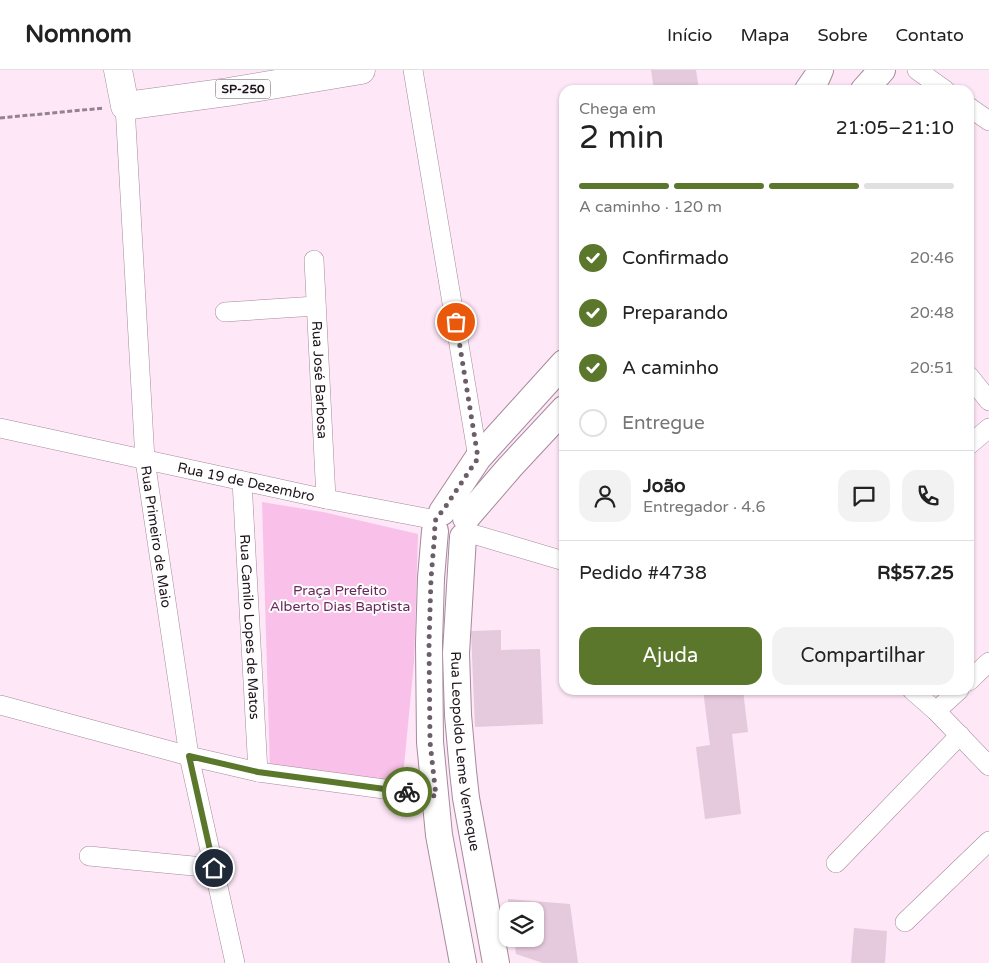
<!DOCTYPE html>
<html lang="pt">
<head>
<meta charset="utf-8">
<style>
	body { margin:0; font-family:"Varela Round",sans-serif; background:#f2f2f2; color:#222; height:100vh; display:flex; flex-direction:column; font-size:19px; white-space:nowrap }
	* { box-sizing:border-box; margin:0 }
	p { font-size:16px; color:#767676 }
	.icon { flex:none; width:28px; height:28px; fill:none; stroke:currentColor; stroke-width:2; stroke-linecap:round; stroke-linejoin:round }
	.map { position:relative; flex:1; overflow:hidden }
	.sheet { position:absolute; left:559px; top:15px; width:415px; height:610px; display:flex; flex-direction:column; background:#fff; border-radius:15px; box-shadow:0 1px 4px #0004 }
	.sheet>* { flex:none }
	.controls { position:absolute; left:499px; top:832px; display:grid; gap:10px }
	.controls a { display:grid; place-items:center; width:45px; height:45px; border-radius:10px; background:#fff; box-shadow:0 1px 4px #0004; font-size:25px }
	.pin { position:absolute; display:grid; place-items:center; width:42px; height:42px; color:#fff; margin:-21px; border:2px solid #fff; border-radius:50%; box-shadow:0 1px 5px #0007 }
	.courier { position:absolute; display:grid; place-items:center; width:50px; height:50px; margin:-25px; border:4px solid #5a772b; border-radius:50%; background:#fff; color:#222; box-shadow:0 1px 6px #0007 }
	.headline em { font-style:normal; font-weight:600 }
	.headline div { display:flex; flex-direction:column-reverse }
	.headline { display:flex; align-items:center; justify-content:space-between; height:85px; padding:0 20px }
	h1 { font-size:32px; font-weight:600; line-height:38px }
	.bar { display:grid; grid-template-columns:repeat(4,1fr); gap:8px 5px; align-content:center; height:60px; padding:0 20px }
	.bar i { height:6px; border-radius:4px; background:#e0e0e0 }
	.bar .on { background:#5a772b }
	.bar p { grid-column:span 4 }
	.line { display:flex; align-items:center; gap:12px; padding:0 20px; border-top:1px solid #e0e0e0 }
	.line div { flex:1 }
	.round { display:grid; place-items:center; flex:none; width:52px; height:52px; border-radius:15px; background:#f2f2f2 }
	ol { padding:0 20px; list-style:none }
	li { display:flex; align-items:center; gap:15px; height:55px }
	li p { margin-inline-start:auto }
	li .icon { padding:5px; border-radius:50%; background:#5a772b; color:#fff; stroke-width:4 }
	li:last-child { color:#767676 }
	li i { width:28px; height:28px; border:2px solid #e0e0e0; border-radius:50% }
	.button { display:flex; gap:10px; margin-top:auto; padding:10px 20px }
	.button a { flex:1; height:58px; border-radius:15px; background:#5a772b; color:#fff; font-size:20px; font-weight:600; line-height:58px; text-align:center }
	.button a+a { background:#f2f2f2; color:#222 }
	header { display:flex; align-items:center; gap:30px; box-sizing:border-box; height:70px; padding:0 25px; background:#fff; border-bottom:1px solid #e0e0e0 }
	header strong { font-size:24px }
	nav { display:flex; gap:28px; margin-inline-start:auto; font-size:18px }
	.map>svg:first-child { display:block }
	.green { fill:#f9c1e9 }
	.building { fill:#e5c9dc }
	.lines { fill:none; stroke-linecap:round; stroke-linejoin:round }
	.minor-casing { stroke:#a58a9c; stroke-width:20 }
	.secondary-casing { stroke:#a58a9c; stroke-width:28 }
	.primary-casing { stroke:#a58a9c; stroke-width:29 }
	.path { stroke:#94838e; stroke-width:3; stroke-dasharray:5 2.5; stroke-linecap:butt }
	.minor { stroke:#fff; stroke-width:19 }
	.secondary { stroke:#fff; stroke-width:26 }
	.primary { stroke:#fff; stroke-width:28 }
	.done { stroke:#6c5e68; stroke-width:5; stroke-dasharray:0 9 }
	.route { stroke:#5a772b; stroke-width:6 }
	.labels { text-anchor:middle; stroke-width:4; stroke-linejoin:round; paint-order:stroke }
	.shield { fill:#fcfcfc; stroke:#615a5e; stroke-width:1 }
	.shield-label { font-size:12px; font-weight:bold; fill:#1e141b }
	.street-label { font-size:14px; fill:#1e141b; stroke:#fcfcfc }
	.park-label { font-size:14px; fill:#69285b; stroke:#fcfcfc }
</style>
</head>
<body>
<header>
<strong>Nomnom</strong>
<nav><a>Início</a><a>Mapa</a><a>Sobre</a><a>Contato</a></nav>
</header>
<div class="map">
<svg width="989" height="893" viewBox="0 0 989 893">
	<rect width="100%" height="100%" fill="#fee7f7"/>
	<path class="green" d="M262,432L323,442L418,464L414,592L402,717L270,699Z"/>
	<g class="building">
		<path d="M651,0H696L699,20H654Z"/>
		<path d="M501,560V580L540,579L543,654L475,657L471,561Z"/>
		<path d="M703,620H743L748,662L732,664L741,744L705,749L696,677L710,675Z"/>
		<path d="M508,829L570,834L578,893H543L516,884L514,869H535V841H509Z"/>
		<path d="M854,858L887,861L885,893H851Z"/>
	</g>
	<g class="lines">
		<g class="minor-casing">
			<g id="minor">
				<path d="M413,0L478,388"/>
				<path d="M917,0L945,20"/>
				<path id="s1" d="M125,36L145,390L189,686L235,893"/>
				<path d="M969,37L989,51"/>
				<path id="s2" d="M314,190L326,429"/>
				<path d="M225,242L316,236"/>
				<path d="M969,306L989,331"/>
				<path id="s3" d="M0,358L326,429L436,450"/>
				<path d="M969,375L989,358"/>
				<path id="s4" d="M242,411L258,702"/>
				<path d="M466,462L564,491"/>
				<path d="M969,611L989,592"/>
				<path d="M912,620L936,641L989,696"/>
				<path d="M0,635L189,686L258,702L436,726"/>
				<path d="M936,641L959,620"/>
				<path d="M89,786L214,798"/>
				<path d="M836,793L960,665"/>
				<path d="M905,852L989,771"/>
			</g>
		</g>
		<g class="secondary-casing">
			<g id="secondary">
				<path d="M808,20L817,7L820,0"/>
				<path d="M864,20L882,0"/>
				<path d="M442,442L478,388L564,293"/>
				<path d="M466,448L510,397L564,339"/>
				<path d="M435,461L431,508L429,573L430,672L439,765L463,893"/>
				<path id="s5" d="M463,467L456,583L458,645L463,701L466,728L496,893"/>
			</g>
		</g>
		<g class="primary-casing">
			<path id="primary" d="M118,0L125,36L228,22L361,0"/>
		</g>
		<path class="path" d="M0,48L104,38"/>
		<use href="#minor" class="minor"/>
		<use href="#secondary" class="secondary"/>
		<use href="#primary" class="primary"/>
	</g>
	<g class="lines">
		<path class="done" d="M407,722L436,726L430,672L429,573L431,508L435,461C434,453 435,447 442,442L478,388L456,252"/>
		<path class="route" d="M214,798L189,686L258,702L407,722"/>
	</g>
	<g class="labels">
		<rect class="shield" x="215.5" y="9.5" width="55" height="19" rx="4"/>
		<g class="shield-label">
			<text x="243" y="23">SP-250</text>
		</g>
		<g class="street-label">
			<text dy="5" stroke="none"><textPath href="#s2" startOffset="120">Rua José Barbosa</textPath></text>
			<text dy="5" stroke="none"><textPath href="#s3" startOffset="252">Rua 19 de Dezembro</textPath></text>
			<text dy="5" stroke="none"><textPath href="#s1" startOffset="432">Rua Primeiro de Maio</textPath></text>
			<text dy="5" stroke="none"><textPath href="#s4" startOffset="146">Rua Camilo Lopes de Matos</textPath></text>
			<text dy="5" stroke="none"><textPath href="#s5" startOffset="215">Rua Leopoldo Leme Verneque</textPath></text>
		</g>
		<g class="park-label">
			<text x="340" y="525">Praça Prefeito<tspan x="340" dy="16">Alberto Dias Baptista</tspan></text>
		</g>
	</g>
</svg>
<div class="controls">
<a><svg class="icon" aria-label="layers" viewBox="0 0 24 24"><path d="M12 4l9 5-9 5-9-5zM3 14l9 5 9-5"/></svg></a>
</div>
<div class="pin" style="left:456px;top:252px;background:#ea580c"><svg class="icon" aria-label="bag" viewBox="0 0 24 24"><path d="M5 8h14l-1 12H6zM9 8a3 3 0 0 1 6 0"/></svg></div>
<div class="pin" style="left:214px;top:798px;background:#1f2937"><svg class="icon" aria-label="home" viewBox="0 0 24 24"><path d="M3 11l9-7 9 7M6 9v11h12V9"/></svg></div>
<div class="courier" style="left:407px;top:722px"><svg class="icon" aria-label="bike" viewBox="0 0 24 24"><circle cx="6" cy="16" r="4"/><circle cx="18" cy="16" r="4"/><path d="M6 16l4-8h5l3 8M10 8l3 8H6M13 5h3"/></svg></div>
<section class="sheet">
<div class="headline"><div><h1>2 min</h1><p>Chega em</p></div><em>21:05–21:10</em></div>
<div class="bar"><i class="on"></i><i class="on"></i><i class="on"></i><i></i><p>A caminho · 120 m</p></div>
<ol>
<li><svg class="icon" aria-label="check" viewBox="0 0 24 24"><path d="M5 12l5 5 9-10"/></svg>Confirmado<p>20:46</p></li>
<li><svg class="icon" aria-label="check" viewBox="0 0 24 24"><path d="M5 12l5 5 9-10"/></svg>Preparando<p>20:48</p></li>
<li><svg class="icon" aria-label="check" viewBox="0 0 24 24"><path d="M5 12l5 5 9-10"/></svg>A caminho<p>20:51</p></li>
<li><i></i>Entregue</li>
</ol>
<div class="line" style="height:90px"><a class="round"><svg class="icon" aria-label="person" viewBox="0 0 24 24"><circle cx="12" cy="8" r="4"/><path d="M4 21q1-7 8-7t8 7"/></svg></a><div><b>João</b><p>Entregador · 4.6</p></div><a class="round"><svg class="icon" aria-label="chat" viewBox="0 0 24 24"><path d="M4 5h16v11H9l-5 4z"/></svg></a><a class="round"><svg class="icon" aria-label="phone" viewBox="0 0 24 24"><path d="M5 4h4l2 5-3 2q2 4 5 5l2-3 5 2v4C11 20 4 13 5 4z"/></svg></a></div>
<div class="line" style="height:65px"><div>Pedido #4738</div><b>R$57.25</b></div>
<div class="button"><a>Ajuda</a><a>Compartilhar</a></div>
</section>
</div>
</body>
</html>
